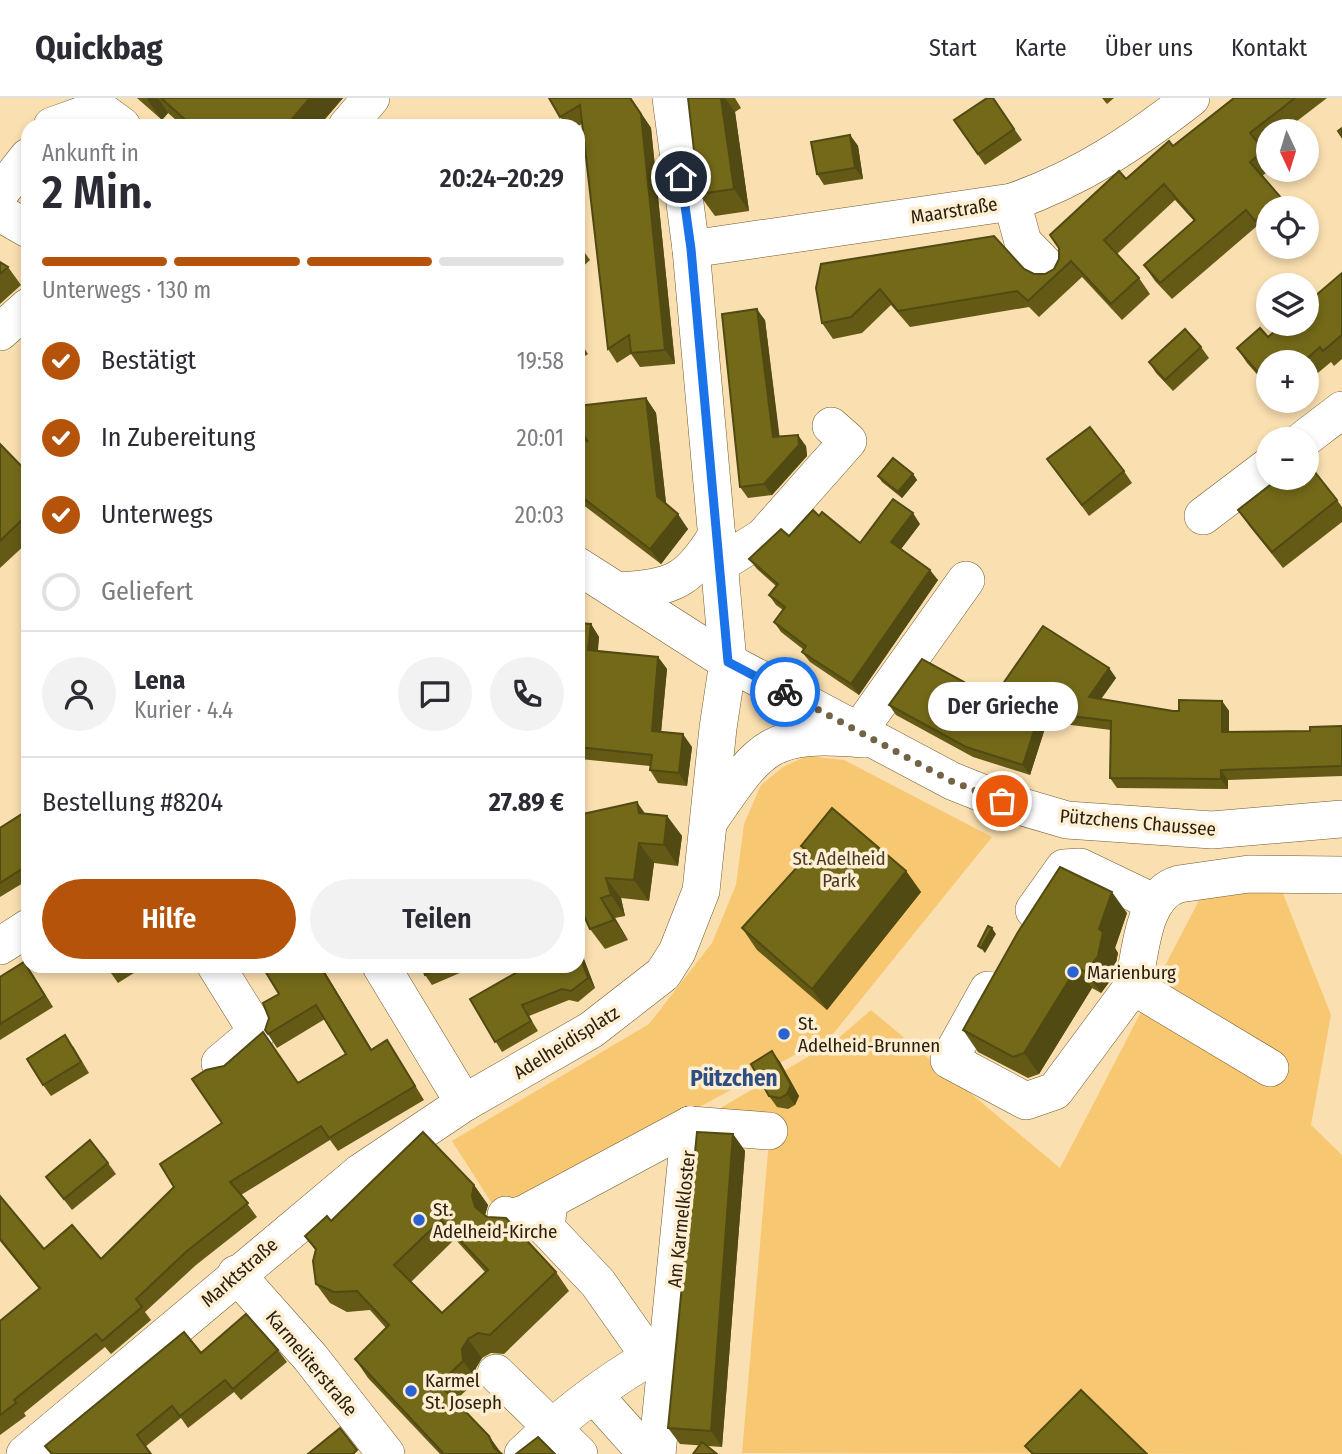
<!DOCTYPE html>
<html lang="de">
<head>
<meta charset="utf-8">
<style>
	body { margin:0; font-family:"Fira Sans Condensed",sans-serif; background:#f2f2f3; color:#2b2b33; height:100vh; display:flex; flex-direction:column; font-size:26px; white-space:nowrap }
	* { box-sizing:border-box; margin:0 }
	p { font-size:23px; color:#7c7c81 }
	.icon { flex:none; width:38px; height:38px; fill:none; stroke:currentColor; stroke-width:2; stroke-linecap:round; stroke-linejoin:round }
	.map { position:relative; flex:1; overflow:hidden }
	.side { position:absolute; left:21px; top:21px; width:564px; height:854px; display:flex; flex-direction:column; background:#fff; border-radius:21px; box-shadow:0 4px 10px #0003 }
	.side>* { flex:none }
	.needle { width:46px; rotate:176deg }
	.tools { position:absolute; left:1256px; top:21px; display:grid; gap:14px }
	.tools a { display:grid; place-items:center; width:63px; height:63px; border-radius:50%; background:#fff; box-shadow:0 4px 10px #0003; font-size:35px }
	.pin { position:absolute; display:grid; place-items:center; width:60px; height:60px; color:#fff; margin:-30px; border:4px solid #fff; border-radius:50%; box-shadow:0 2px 7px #0007 }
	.courier { position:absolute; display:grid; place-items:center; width:70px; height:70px; margin:-35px; border:5px solid #1a73e8; border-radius:50%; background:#fff; color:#222; box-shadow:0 2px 9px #0007 }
	.bubble { position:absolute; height:49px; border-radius:24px; background:#fff; box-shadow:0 4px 10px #0003; font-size:23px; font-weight:600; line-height:49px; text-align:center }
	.headline em { font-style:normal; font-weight:600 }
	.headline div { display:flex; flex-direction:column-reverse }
	.headline { display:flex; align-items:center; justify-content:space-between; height:119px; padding:0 21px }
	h1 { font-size:46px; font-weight:600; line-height:52px }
	.bar { display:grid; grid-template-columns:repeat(4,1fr); gap:10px 7px; align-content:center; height:84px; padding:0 21px }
	.bar i { height:9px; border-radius:5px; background:#e1e1e2 }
	.bar .current { background:#b45309 }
	.bar p { grid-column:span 4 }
	.line { display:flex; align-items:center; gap:18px; padding:0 21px; border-top:2px solid #e1e1e2 }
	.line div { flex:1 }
	.round { display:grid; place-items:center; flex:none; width:74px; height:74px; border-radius:37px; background:#f2f2f3 }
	ol { padding:0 21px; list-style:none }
	li { display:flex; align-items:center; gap:21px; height:77px }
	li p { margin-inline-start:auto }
	li .icon { padding:7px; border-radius:50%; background:#b45309; color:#fff; stroke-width:4 }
	li:last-child { color:#7c7c81 }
	li i { width:38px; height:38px; border:4px solid #e1e1e2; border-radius:50% }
	.cta { display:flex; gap:14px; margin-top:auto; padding:14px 21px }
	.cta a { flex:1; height:80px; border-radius:42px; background:#b45309; color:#fff; font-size:28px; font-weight:600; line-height:80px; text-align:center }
	.cta a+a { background:#f2f2f3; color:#2b2b33 }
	header { display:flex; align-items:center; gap:42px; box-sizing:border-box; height:98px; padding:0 35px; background:#fff; border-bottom:2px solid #e1e1e2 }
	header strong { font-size:33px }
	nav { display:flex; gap:38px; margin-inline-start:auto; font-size:24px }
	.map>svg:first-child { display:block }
	.green { fill:#f7c871 }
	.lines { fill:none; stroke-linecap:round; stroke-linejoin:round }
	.minor-casing { stroke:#715a2e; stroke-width:38 }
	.minor { stroke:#fff; stroke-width:37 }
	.wall { fill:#645a16; fill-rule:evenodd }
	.shaded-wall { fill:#514a12 }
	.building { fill:#746919; stroke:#514a12; stroke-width:2; fill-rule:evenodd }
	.done { stroke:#736346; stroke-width:7; stroke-dasharray:0 12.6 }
	.route { stroke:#1a73e8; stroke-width:9 }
	.poi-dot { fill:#2a63d1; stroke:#feeed2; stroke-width:2.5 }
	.labels { text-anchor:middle; stroke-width:7; stroke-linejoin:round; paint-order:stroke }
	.street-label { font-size:19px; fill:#2a200d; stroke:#feeed2 }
	.park-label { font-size:19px; fill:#463a24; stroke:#feeed2 }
	.poi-label { font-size:19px; fill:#2a200d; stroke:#feeed2; text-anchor:start }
	.quarter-label { font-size:23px; font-weight:bold; fill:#2e4d85; stroke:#feeed2 }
</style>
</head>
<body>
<header>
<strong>Quickbag</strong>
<nav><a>Start</a><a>Karte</a><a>Über uns</a><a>Kontakt</a></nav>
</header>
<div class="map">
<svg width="1342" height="1356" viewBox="0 0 1342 1356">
	<rect width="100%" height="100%" fill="#fadfb0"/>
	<g class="green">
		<path d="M807,658L844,662L992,739L833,936L500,1118L452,1043L649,926L712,845L736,787L744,726L761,687L783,669Z"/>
		<path d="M1207,787L1280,788L1331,917L1311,1027L1342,1057V1356L742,1355L769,1042L707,1018L835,943L871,912L1060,1070Z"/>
	</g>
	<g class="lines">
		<g class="minor-casing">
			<g id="minor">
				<path d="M52,28L99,11L122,28"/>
				<path d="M347,28L371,0"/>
				<path d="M0,95L28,59"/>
				<path d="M1012,104L1023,144L1050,172"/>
				<path d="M0,115L28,131"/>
				<path d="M691,151L1012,104C1081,80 1133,45 1191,0"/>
				<path d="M0,234L28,209"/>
				<path d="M1304,341L1342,312"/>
				<path d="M1203,418L1269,368"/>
				<path d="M720,466L763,439L848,343L831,328"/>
				<path d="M578,468L728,564L952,683L1002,703L1067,722L1212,732L1342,721"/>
				<path d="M619,493C675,489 687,484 717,437"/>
				<path d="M858,634L966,482"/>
				<path d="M710,722C761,648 768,633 863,641"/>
				<path d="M1034,812L1064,770L1080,769L1155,805"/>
				<path d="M0,848L28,830"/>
				<path d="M216,868L257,934L220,965"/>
				<path d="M381,868L464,1005"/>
				<path d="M988,892L949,962L1026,1003L1055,993L1133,888"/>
				<path d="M1270,970L1133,888C1141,857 1141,797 1179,786L1249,776L1342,777"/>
				<path d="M690,1027L769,1033"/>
				<path d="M549,1104L546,1130L598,1185L650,1259"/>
				<path d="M506,1117L511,1120L524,1116L690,1027"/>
				<path d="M236,1176L310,1259L386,1356"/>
				<path d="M496,1275L579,1356"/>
				<path d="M594,1297L647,1356"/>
				<path d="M25,1356L361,1074L464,1005L591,932L663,876L677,854L701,793L718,630L728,564L691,151L671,0"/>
				<path d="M523,1356C566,1315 615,1277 667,1250"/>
				<path d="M657,1356L690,1027"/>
			</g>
		</g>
		<use href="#minor" class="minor"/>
	</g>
	<g class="wall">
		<path d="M137,0H343L319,28H183L168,15L162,22Z"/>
		<path d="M549,0H631L651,30L675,266L640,269L631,256L617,265L608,251L582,26L578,28H566Z"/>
		<path d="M688,0H735L741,10L735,14L749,113L715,118L699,96Z"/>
		<path d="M993,0L1022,42L985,67L954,22Z"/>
		<path d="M1102,0H1114L1107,6Z"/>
		<path d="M1234,0H1327L1284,33H1269V46L1262,51L1269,60V72H1270L1262,78L1288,110H1269V136L1266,139L1257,128L1172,201L1155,183L1144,167L1194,123L1175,102L1117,156L1139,180L1150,196L1122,222L1082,179L1039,219L1029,209L910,229L891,207L862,235L833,241L822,225L816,190L1024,171L1034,176H1045L1054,171L1126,81L1173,48Z"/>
		<path d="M850,37L858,48L863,81L824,87L817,76Z"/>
		<path d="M578,145L590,162L578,173Z"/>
		<path d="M0,164L8,169L21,187L0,206Z"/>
		<path d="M1342,175V261L1334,268L1331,264L1307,284V264H1269V290L1247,265L1237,250L1268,239Z"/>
		<path d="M765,222L779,338L806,348L807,358L772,397L748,400L740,389Z"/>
		<path d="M578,240L588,256L578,263Z"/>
		<path d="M1201,249L1209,260L1173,293L1156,275L1149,264Z"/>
		<path d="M646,300L656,315L666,406L688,431L661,466L578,403V337L588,344Z"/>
		<path d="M0,346L28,375V444L0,470Z"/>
		<path d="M1047,361L1124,373L1132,385L1089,418Z"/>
		<path d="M913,376L917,382L902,400L882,384L878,378Z"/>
		<path d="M1337,402L1342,409V424L1283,470L1250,429L1238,412Z"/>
		<path d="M920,426L901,451L938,482L859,597L810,564L802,554L804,552L781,534L774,524L783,512L776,507L769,497L776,488L757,471L749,461L789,438L860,445Z"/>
		<path d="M578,525L591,526L599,539L598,553L658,559L667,571L661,634L692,649L687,688L658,685L650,672V668L580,661L578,657Z"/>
		<path d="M1109,570L1116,580L1101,601L1173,613H1179L1222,603L1229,613V634L1310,633L1342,628V678L1228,682V691L1117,690L1110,680L1111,632L1047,624L1030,677L973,659L896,617L889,607L993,600Z"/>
		<path d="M578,660L583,668L585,715H645L667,718L682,738L678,768L654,765L649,803L621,800L625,818L615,820L628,842L605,851L590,831L585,821L584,822L578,813Z"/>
		<path d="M28,712V782L0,799V730Z"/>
		<path d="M801,748L906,773L921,794L827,912L757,852L742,830L808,758Z"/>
		<path d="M1127,815L1115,850L1118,855L1113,879L1101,895L1092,890L1039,976L1028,980L978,954L963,932Z"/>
		<path d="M582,856L595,890L578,904L569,902L529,918L538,933L502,954L470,901Z"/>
		<path d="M24,864L53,909L0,942V879Z"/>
		<path d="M106,868H145L118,885Z"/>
		<path d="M262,868H328L323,871L371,951L396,956L424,1002L338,1053L330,1042L241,1097L257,1119L196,1167L145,1214L151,1222L111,1256L105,1249L24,1315L26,1318L0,1337V1223L39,1191L0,1143V1098L44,1151L101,1161L298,984L346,956L325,921L277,950L265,932L279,896Z"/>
		<path d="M422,868H476L432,887L425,877Z"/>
		<path d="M73,948L89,975L51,998L43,987Z"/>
		<path d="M772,953L780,964L799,998L795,1007L788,1011L777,1009L769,998Z"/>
		<path d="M733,1036L745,1053L722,1349L680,1346L668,1330Z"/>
		<path d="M108,1065L116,1076L72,1112L46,1079Z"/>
		<path d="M474,1087L488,1107L485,1117L556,1174L569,1193L504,1256L491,1255L482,1260L476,1270L477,1282L455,1303L489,1338L502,1356H440L368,1280L355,1261L386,1230L370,1212L347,1214L330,1205L316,1186V1153L305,1138L331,1123ZM455,1141L485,1174L442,1215L411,1184Z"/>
		<path d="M278,1252L287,1264L241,1302L234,1294L188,1330L181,1320L145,1349L151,1356H51L45,1348L201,1255Z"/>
	</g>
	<g class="shaded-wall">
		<path d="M147,0H158L168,15L162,22L147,1Z"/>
		<path d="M310,0H343L319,28H286Z"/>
		<path d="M631,0L651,30L675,266L665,252Z"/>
		<path d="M721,0H725L735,14L749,113L734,91Z"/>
		<path d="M850,37L858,48L863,81L855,70Z"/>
		<path d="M757,211L765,222L781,350L773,339Z"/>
		<path d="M646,300L656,315L667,413L657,398Z"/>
		<path d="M798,337L806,348L807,358L772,397L764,386Z"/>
		<path d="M913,376L917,382L902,400L898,394Z"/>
		<path d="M913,415L920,426L898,455L891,444Z"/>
		<path d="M678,416L688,431L661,466L650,451Z"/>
		<path d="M930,472L938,482L859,597L851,586Z"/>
		<path d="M591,526L599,539L596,565L588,552Z"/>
		<path d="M658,559L667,571L660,645L652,633Z"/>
		<path d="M1109,570L1116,580L1096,608L1089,599Z"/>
		<path d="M1222,603L1229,613V644L1222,634Z"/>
		<path d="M1040,614L1047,624L1030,677L1023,667Z"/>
		<path d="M683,636L692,649L687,688L679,675Z"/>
		<path d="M578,660L583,668L586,739L578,727Z"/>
		<path d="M1221,672L1228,682V691L1221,681Z"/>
		<path d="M637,704L651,724L639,715Z"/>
		<path d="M667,718L682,738L678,768L664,747Z"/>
		<path d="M639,745L654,765L649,803L634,782Z"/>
		<path d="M906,773L921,794L827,912L812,891Z"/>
		<path d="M606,780L621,800L625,818L611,797Z"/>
		<path d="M1112,794L1127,815L1115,850L1118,855L1113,879L1101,895L1086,874L1099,831Z"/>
		<path d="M601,800L615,820L628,842L614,822Z"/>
		<path d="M992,830L996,836L985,855L981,850Z"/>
		<path d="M578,849L582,856L595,890L588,880L578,853Z"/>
		<path d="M24,864L32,875L53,909L45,898Z"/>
		<path d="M320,868H321L380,965L371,952Z"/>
		<path d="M1077,869L1092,890L1039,976L1024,955Z"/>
		<path d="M772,953L780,964L799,998L795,1007L787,996Z"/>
		<path d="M733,1036L745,1053L722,1349L711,1333Z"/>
		<path d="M474,1087L488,1107L485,1117L475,1109L472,1098Z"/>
		<path d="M468,1241L482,1260L476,1270L477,1282L463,1263L462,1251Z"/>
		<path d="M489,1338L501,1356L494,1350Z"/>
	</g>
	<g class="building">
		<path d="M161,0H310L286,28H192Z"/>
		<path d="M549,0H630L641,16L665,252L631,255L629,237L608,251L580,7L560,19Z"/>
		<path d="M688,0H721L734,91L699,96Z"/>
		<path d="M987,0H993L1014,31L978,56L954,22Z"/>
		<path d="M1234,0H1295L1250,35L1264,52L1250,64L1283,102L1272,110H1269V113L1255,123L1246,112L1160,185L1144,167L1195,122L1164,86L1104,142L1139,180L1111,206L1071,163L1028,203L1017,193L898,213L880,191L851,219L822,225L816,190L821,166L994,138L1024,171L1034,176H1045L1054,171L1059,161V150L1050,137L1119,73L1126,81L1169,43L1173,48Z"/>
		<path d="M1342,30V39L1338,33Z"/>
		<path d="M850,37L855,70L817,76L811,44Z"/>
		<path d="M578,145L583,151L578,155Z"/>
		<path d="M0,164L8,169L0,176Z"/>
		<path d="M1342,175V237L1323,253L1320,249L1303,264H1269V287L1237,250L1260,230L1268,239L1283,226H1307V205Z"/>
		<path d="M757,211L773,339L798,337L799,347L764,386L740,389L722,216Z"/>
		<path d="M1185,231L1201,249L1165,282L1149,264Z"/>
		<path d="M646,300L657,398L678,416L650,451L578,396V337L588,344L578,327V308Z"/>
		<path d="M1090,329L1124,373L1082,407L1047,361Z"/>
		<path d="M0,346L28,375V416L0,443Z"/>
		<path d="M893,360L913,376L898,394L878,378Z"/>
		<path d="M1307,364L1337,402L1272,454L1238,412L1279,380H1307Z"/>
		<path d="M893,401L913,415L891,444L930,472L851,586L802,554L806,548L774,524L785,509L769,497L778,486L749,461L781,431L789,438L813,412L819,418L822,414L860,445Z"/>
		<path d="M578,525L591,526L588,552L658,559L652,633L683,636L679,675L650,672L652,657L578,649Z"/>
		<path d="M1043,528L1109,570L1089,599L1173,613H1179V602L1222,603V634L1310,633V629L1342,628V668L1221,672V681L1110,680L1111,623L1040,614L1023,667L966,649L889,607L922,561L993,600Z"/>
		<path d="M637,704L639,715L667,718L664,747L639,745L634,782L606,780L611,797L601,800L614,822L590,831L578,805V717Z"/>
		<path d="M832,710L906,773L812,891L742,830L810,755L801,748Z"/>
		<path d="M28,712V767L0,785V730Z"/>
		<path d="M1060,769L1112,794L1099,831L1103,834L1098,858L1086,874L1077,869L1024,955L1013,959L963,932L1018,834Z"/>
		<path d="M988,828L992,830L981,850L978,848Z"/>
		<path d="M578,853L588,880L571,893L562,891L522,907L531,923L495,944L470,901L528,868H578Z"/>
		<path d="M24,864L45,898L0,926V879Z"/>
		<path d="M262,868H320L371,952L387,942L415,988L329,1040L321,1028L230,1084L248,1105L187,1153L136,1201L142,1209L102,1243L96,1236L14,1302L16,1305L0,1317V1223L40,1190L0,1141V1098L44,1151L72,1127L101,1161L174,1089L160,1066L222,1025L192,981L206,972L224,968L263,934L298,985L346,956L316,907L268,936L265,932L269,920L263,905L279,896Z"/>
		<path d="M422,868H446L425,877Z"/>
		<path d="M65,937L81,964L43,987L27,961Z"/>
		<path d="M772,953L791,987L787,996L780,1000L769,998L751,966Z"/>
		<path d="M423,1034L474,1087L472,1098L475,1109L487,1119L506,1120L556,1174L490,1237L478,1235L468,1241L462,1251L463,1263L439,1286L489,1338L494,1350L502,1356H444L355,1261L389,1227L357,1193L334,1194L316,1186L313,1163L316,1151L305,1138L327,1118L331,1123ZM441,1122L488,1172L442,1215L394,1167Z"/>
		<path d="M697,1034L733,1036L711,1333L668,1330Z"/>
		<path d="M90,1042L108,1065L64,1101L46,1079Z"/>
		<path d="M246,1216L278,1252L233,1291L225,1282L180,1318L172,1308L137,1337L151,1356H52L45,1348L184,1234L201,1255Z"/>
		<path d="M1081,1292L1147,1356H1033L1025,1348Z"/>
		<path d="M340,1330L357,1352L353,1356H308Z"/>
		<path d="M538,1339L555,1356H516Z"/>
		<path d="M702,1344L717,1356H693Z"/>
	</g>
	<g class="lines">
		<path class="done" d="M785,594L951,683L1002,703"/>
		<path class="route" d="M681,79L691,151L728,564L785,594"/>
	</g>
	<g class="poi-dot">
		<circle cx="1073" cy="874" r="7"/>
		<circle cx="784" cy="936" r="7"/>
		<circle cx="419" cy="1122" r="7"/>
		<circle cx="411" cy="1293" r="7"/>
	</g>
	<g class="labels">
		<g class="street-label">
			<text transform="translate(954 112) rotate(-9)" y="7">Maarstraße</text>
			<text transform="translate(1138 724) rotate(5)" y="7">Pützchens Chaussee</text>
			<text transform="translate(566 944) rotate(-32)" y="7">Adelheidisplatz</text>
			<text transform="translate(681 1121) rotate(-84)" y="7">Am Karmelkloster</text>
			<text transform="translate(239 1174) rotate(-41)" y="7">Marktstraße</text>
			<text transform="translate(312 1265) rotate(50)" y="7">Karmeliterstraße</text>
		</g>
		<g class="park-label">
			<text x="839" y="767">St. Adelheid<tspan x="839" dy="22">Park</tspan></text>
		</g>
		<g class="poi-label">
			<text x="1087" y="881">Marienburg</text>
			<text x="798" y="932">St.<tspan x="798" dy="22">Adelheid-Brunnen</tspan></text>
			<text x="433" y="1118">St.<tspan x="433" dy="22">Adelheid-Kirche</tspan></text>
			<text x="425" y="1289">Karmel<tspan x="425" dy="22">St. Joseph</tspan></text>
		</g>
		<g class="quarter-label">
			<text x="734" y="988">Pützchen</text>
		</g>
	</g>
</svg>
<div class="tools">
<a><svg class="needle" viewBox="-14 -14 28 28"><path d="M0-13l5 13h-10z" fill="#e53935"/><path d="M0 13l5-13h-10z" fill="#7c7c81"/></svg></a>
<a><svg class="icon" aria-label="locate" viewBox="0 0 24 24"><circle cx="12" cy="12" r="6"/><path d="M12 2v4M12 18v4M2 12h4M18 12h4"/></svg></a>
<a><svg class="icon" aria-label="layers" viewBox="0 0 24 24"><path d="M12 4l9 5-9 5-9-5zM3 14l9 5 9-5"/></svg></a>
<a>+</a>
<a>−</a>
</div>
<div class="pin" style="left:1002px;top:703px;background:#ea580c"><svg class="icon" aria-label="bag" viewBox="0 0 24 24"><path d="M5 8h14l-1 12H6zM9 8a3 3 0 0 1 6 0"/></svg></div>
<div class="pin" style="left:681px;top:79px;background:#1f2937"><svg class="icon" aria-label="home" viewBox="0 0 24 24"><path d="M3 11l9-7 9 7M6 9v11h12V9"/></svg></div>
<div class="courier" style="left:785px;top:594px"><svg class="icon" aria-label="bike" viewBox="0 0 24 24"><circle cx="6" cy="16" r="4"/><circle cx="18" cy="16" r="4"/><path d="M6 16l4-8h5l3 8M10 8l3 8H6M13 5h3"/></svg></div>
<div class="bubble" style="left:928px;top:584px;width:150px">Der Grieche</div>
<section class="side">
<div class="headline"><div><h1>2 Min.</h1><p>Ankunft in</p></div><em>20:24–20:29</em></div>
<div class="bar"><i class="current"></i><i class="current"></i><i class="current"></i><i></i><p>Unterwegs · 130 m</p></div>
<ol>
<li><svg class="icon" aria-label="check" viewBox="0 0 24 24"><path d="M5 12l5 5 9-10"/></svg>Bestätigt<p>19:58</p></li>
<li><svg class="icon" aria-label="check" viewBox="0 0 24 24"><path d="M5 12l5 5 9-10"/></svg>In Zubereitung<p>20:01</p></li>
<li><svg class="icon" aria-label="check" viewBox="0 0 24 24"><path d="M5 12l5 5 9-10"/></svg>Unterwegs<p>20:03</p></li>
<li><i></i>Geliefert</li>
</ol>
<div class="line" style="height:126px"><a class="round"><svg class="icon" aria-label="person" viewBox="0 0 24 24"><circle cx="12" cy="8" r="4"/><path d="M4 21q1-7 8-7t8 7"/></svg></a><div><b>Lena</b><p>Kurier · 4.4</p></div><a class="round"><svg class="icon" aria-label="chat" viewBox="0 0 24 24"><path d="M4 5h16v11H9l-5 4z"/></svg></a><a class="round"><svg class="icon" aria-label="phone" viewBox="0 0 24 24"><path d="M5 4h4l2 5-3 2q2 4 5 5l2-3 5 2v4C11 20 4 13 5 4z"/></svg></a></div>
<div class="line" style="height:91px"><div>Bestellung #8204</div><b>27.89 €</b></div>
<div class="cta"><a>Hilfe</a><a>Teilen</a></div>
</section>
</div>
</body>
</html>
